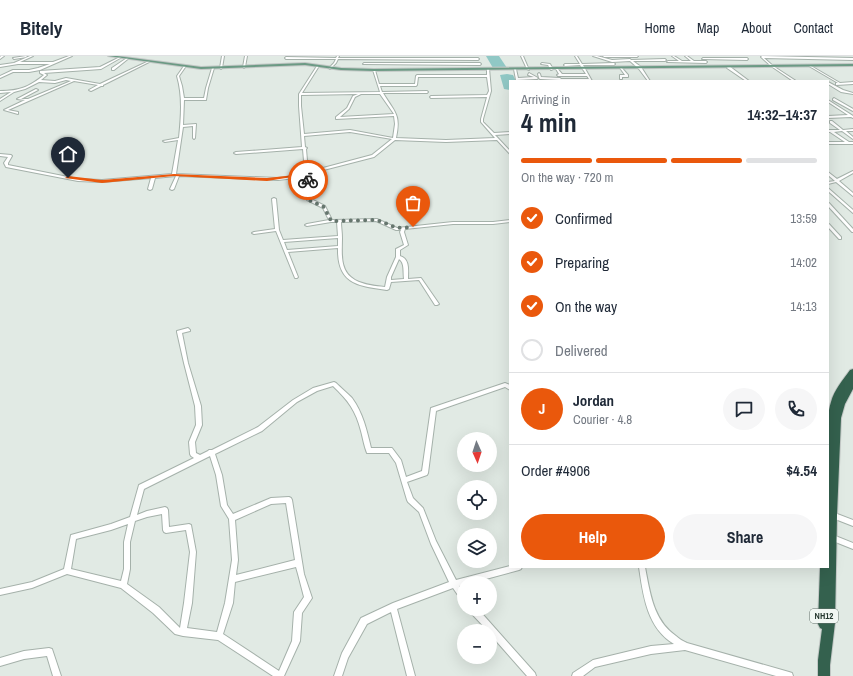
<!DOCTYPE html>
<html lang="en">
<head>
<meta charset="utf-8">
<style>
	body { margin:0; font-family:"Archivo Narrow",sans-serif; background:#f6f6f7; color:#1f2937; height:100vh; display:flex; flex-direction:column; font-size:15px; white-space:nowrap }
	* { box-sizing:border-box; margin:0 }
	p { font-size:13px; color:#747a83 }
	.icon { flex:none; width:22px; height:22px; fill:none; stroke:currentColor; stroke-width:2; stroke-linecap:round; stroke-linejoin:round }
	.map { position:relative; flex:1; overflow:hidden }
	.sheet { position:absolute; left:509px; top:24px; width:320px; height:488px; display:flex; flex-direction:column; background:#fff; border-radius:0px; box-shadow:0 4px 16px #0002 }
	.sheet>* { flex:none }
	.needle { width:26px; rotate:177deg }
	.fabs { position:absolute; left:457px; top:376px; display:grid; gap:8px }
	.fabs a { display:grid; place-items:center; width:40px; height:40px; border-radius:50%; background:#fff; box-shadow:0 4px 16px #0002; font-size:20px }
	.pin { position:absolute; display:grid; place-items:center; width:34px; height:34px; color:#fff; margin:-41px -17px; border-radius:50% 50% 50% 0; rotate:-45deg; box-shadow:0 0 4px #0007 }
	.pin .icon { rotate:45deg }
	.courier { position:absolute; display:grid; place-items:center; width:40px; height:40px; margin:-20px; border:3px solid #ea580c; border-radius:50%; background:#fff; color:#222; box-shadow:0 1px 5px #0007 }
	.overview em { font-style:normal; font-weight:800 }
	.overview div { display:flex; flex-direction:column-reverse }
	.overview { display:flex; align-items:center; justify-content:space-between; height:68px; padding:0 12px }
	h1 { font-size:26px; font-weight:800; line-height:30px }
	.bar { display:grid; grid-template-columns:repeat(4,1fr); gap:6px 4px; align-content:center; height:48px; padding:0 12px }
	.bar i { height:5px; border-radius:3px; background:#e0e1e3 }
	.bar .selected { background:#ea580c }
	.bar p { grid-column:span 4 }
	.line { display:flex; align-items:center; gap:10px; padding:0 12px; border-top:1px solid #e0e1e3 }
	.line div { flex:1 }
	.round { display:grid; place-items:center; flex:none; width:42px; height:42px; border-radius:21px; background:#f6f6f7 }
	ol { padding:0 12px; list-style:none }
	li { display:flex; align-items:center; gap:12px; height:44px }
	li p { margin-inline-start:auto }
	li .icon { padding:4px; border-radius:50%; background:#ea580c; color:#fff; stroke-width:4 }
	li:last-child { color:#747a83 }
	li i { width:22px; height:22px; border:2px solid #e0e1e3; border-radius:50% }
	.primary-button { display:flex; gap:8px; margin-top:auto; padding:8px 12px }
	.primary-button a { flex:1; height:46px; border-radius:24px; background:#ea580c; color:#fff; font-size:16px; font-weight:800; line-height:46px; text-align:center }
	.primary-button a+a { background:#f6f6f7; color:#1f2937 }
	header { display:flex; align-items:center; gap:24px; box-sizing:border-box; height:56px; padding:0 20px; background:#fff; border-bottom:1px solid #e0e1e3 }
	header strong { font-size:19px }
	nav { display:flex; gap:22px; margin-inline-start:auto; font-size:14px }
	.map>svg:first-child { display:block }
	.water { fill:#90c8c5 }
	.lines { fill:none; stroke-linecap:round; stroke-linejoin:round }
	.minor-casing { stroke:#a5b1aa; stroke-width:2 }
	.major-casing { stroke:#c2c7c5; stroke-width:2 }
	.highway-casing { stroke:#c2c7c5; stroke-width:2 }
	.minor { fill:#fff; fill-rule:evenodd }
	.major { fill:#6b9a84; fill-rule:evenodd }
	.highway { fill:#34614e; fill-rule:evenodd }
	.route { fill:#ea580c }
	.done { stroke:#66766e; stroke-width:4; stroke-dasharray:0 7.2 }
	.labels { text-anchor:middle; stroke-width:3.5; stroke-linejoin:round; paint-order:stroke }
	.shield { fill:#f1f7f3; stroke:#62716a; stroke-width:1 }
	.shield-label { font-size:9px; font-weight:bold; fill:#24382f }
</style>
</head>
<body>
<header>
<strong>Bitely</strong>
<nav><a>Home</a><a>Map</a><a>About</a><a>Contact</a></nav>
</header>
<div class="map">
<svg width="853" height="620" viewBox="0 0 853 620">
	<rect width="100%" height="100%" fill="#e1eae4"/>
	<g class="water">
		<path d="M486,0H499L507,12H493Z"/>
		<path d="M507,18L513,19L516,25H510V34L504,33L500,19Z"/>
	</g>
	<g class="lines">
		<g class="minor-casing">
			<g id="minor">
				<path d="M1,0H4L0,3V1Z"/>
				<path d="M26,0L27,1L14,3L13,2Z"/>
				<path d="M30,0H33L20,6H53L69,0H72L40,14L29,16H13L0,22V20L13,14H29L38,12L50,8H18L0,11V9L14,7Z"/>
				<path d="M222,0H224L222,12L221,13L220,12Z"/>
				<path d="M245,0H247L245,11L244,12L243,11Z"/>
				<path d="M337,0H339L338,2H478L479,3L478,4L338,3L336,7L330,13L329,12L334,7L336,3H286L285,2L286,1L336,2Z"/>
				<path d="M521,0H523L529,14L527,13Z"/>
				<path d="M575,0H577L582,8L614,7L615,8L614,9H583L592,25H560L559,24L540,23L539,22L538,18L539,17L540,18L541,21L560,22L561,23H589L587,20H558L557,19L559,18L556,13L557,12L562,18H586L580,9L565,10L564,9L565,8H580Z"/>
				<path d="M593,0H597L612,4L630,3L631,4L665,3L666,4L665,5H633L641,11L650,25H648L639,13L630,5L612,6Z"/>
				<path d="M603,0H638L637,1H604Z"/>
				<path d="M672,0H674L682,5H691L685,0H687L694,5H706L707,6L706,7L667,6L668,5H679Z"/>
				<path d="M762,0L853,2V4L764,2L773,10L796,25H793L771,10L761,1Z"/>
				<path d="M120,1H122L101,13L44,17L47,19L41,24L55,25L66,22L100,28L149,5H151L103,29V30H101L91,35L89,34L98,29L74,25L8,54L18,56V58L4,54L25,44L17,43L36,33L38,34L21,43H28L71,25L66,24L55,27L39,26L25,33L14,36L0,45V43L11,36L0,37V35C20,35 29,31 44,19L40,17V15L100,11Z"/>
				<path d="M127,2H129L114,14H112V12Z"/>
				<path d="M703,2H747L748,3L747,4L702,3Z"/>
				<path d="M364,7H480L481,8L480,9L363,8Z"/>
				<path d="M542,7L550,8L553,13L551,14L548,9L541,8Z"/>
				<path d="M184,10H186L179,20L182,30L184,42H204L206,32L212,12L213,11L214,12L208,32L206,44H184L183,69L196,68L195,82L194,83L193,82V70L183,71L176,118L278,122L295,120L305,117L303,93L236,98L234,97L236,96L302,91L299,50V38L317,10H319L302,37L380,36L373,14L374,13L375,14L379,28H415L416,20L417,19H487V13L489,12L491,35L483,63V66L494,77L510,76V78L495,79L510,95V98L497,84L446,86L395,84L374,101L308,118L311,143L325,150L332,164L377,163L397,172L453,166H493L510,164V166L493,168H453L405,173L404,176L408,189L400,194V200C410,203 408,214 408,223L421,222L439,248L437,249H435L419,224L391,226L389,233L387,234C358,230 337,228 338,192L288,196L298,221L297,222H295L276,175L254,178L252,177L254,176L275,173L272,143L274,142L276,143L279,174L283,184L338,180L337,166H331L307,170L305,169L307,168L329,164L323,152L307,144L305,119L295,122L278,124L179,120L174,133L172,134L170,133L176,120L155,122L152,133L150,134L148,133L151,122L102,126L78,125L6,111L4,107L8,101L0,100V98L11,99L12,100L8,107V109L78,123L102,124L172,118L178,84L165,86L163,85L179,82C181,61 183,41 177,20ZM418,21H487L489,35L487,39L431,40L430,41L431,42L487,41L481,63V66L495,82L446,84L396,82C401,58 395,57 383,37H427L428,36L427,35L382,36L380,30H416L417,29ZM358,38L353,40L347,52L336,61V63L394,60L395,68L393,82L350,74L304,78L301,50V39ZM361,38H380L394,58L340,61L349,53L355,41ZM350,76L392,83L372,99L308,116L306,93L307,92L305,91L304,80ZM376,165L396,174H401L400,176L404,189L396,193V201L387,221L385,231C375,230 364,229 355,224C339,215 342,197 342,182C342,176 341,171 341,166ZM338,182V190L287,194L284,186ZM399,203C405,207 403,216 404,223L391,224V221Z"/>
				<path d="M728,10H729L749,25H746L727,12Z"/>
				<path d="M809,10H811L840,27L853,26V28L836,29V27H838Z"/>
				<path d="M621,11L628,19V21H622V23H620V19H625L620,12Z"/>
				<path d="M515,12L516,13L518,22L534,21L528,19L529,17L538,22L537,23L516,24L514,13Z"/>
				<path d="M828,26L843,34L853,37V38L841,36L828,28Z"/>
				<path d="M834,42L853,53V55L833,44V43Z"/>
				<path d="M828,44L853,60V62L851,61L828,62V60L848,59L828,46Z"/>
				<path d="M830,65H832L843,74L853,73V75H846L853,81V83L842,75L834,76L849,86H853V88H828V86H845L830,76H828V74H840L830,67Z"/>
				<path d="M853,115V117L839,125L853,137V140L836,126L828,128V126L835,125L828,119V116L837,123Z"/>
				<path d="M828,132L853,154V157L828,135Z"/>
				<path d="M828,147H829L853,173V176H852L828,150Z"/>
				<path d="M828,168H829L841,181V183H839L828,171Z"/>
				<path d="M188,272L190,274V275L182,277L188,307L201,350L202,369L195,386L196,397L200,399L208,395L209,394H212L258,371L293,344L313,332L334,326L336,327C341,332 347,337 352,342C363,357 367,375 371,392H392L401,404L406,421L422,415L431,352L505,327L510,329V334L505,331L436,355L428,417L427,419L407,426L413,442L423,452L436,485L456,524L510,510V511H522L521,513L519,514L471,527H464V529L459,530L464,537V547L462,545L453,532L397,553L415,620H407L391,556L367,568L348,602L342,620H334L342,597L361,562L393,547L449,526L431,488L419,456L408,446L407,444L396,407L389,397H367C364,390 363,382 361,375C356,355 348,344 333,330L317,335L297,346L262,375L215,398L222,419L227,449L233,458L271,442L289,441L291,442L292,444L304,518L312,542L302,557L300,585L284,620H273L218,584L183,580L175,578L153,557L121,532L67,518L32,532L0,539V533L32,526L64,513L71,479L111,468L130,461L139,429L194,402L191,400L190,398L189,386L196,369L195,350L184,307L177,276V275ZM210,400L216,419L221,450L229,463L232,504L225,547L217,576L187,572L192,547L196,496L191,469L189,468L169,471L168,454L167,452L165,451L147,455L137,459L144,433ZM286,447L295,504L236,519L238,504L235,464L271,448ZM162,458L163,474L164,476L166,477L186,474L190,496L184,547L180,572L159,551L127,528L130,513V486L135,465L147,461ZM128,468L124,486V513L121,525L71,513L76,483L111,474ZM296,511L298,518L304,541L294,556L292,585L279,615L223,578L233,547L235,526Z"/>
				<path d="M832,456L853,464V470L830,461L829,459L830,457Z"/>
				<path d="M828,477L853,487V493L828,483Z"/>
				<path d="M639,511H645C650,537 653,564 676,580C679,583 683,585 687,587L789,616L792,617L793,620H776L685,594L651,598L595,611L583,620H572L573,617L593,604L651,590L674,588C647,572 643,539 639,511Z"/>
				<path d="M469,553H478L535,617L536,620H527L490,578V575H488L470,556Z"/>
				<path d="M49,592L52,593L61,620H53L47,600L24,603L0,610V602L24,595Z"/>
			</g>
		</g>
		<g class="major-casing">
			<path id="major" d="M108,0H117L201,11L305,7L341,12L374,13L853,8V10L374,15L341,14L305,9L201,13Z"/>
		</g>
		<g class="highway-casing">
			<path id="highway" d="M853,313V333L845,348L841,362L837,459L835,567L830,609V620H818V604L822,573L820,572L818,568L820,511H828L829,421H828C828,400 825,364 831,346C834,334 843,324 850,314Z"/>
		</g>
		<use href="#minor" class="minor"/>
		<use href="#major" class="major"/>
		<use href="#highway" class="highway"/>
	</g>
	<path class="route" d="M307,116L309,118L310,124L308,125L306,124L305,119L267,125L174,120L102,127L65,122L68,120L102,124L174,118L267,122L295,119Z"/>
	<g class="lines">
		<path class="done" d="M308,124L309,144L324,151L331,165L377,164L397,172L413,171"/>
	</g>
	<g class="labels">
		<rect class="shield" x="810" y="553" width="28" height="14" rx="3"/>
		<g class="shield-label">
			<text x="824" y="563">NH12</text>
		</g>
	</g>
</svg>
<div class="fabs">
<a><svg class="needle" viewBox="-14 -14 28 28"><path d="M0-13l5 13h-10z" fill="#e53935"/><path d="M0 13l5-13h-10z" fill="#747a83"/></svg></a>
<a><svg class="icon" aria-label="locate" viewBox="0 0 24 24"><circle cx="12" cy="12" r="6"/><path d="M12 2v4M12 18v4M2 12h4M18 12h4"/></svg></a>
<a><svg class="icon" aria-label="layers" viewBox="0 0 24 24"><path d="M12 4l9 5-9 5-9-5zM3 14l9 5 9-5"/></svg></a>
<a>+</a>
<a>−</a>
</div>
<div class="pin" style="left:413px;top:171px;background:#ea580c"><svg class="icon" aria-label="bag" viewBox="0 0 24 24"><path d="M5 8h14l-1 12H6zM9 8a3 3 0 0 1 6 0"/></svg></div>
<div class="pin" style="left:68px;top:122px;background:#1f2937"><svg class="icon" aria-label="home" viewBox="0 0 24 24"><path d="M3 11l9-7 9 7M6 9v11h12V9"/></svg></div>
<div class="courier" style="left:308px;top:124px"><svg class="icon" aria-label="bike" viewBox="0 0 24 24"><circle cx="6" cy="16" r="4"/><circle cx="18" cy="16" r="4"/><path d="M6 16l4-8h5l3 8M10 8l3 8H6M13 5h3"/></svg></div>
<section class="sheet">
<div class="overview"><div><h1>4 min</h1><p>Arriving in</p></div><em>14:32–14:37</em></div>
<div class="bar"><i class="selected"></i><i class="selected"></i><i class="selected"></i><i></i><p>On the way · 720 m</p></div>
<ol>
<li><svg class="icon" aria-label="check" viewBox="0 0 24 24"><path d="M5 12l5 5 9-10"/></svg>Confirmed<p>13:59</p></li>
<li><svg class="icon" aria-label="check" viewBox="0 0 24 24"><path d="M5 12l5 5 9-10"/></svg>Preparing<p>14:02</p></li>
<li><svg class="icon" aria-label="check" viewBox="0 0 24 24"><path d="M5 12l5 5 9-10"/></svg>On the way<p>14:13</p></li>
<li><i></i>Delivered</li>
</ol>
<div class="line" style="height:72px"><b class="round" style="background:#ea580c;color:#fff">J</b><div><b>Jordan</b><p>Courier · 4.8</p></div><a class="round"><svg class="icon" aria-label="chat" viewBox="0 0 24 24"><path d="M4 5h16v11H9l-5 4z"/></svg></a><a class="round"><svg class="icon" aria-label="phone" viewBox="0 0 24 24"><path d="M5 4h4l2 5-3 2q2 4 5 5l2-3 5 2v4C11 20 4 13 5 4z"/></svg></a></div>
<div class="line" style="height:52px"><div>Order #4906</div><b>$4.54</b></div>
<div class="primary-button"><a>Help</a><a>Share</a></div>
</section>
</div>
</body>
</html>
